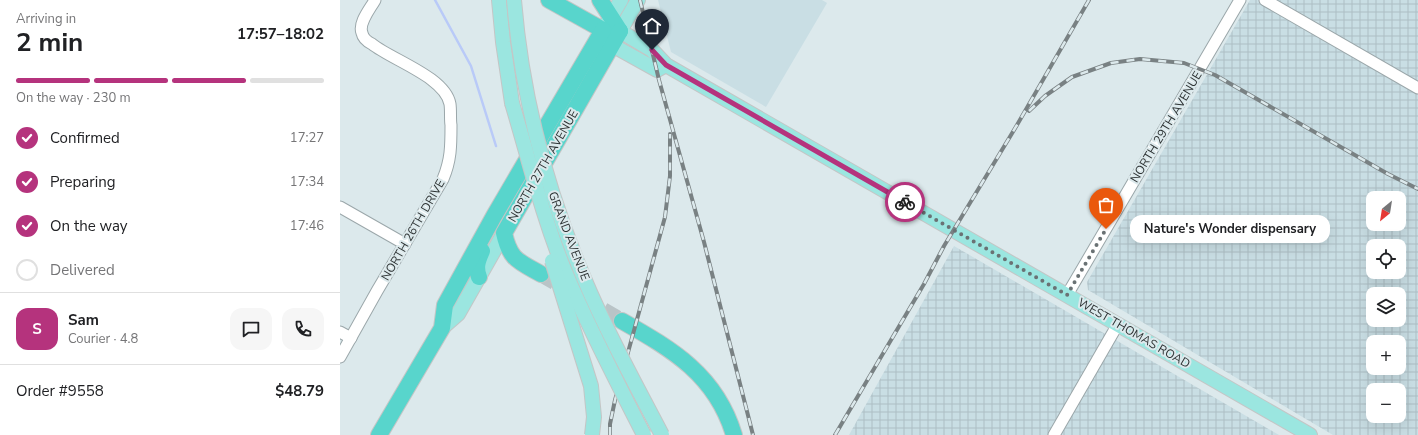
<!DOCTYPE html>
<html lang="en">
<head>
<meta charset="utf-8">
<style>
	body { margin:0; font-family:"Nunito Sans",sans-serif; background:#f6f6f6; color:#202124; height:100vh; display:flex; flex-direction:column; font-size:15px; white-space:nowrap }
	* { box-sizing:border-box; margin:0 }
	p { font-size:13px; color:#757577 }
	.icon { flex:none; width:22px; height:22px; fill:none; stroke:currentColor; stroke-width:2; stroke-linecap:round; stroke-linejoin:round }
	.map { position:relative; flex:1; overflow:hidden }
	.panel { display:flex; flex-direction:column; background:#fff; width:340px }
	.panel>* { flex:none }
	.needle { width:26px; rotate:210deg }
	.fabs { position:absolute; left:1026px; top:191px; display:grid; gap:8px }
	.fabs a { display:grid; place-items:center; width:40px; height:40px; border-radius:8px; background:#fff; box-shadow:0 4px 16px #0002; font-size:20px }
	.pin { position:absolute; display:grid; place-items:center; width:34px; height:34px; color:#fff; margin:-41px -17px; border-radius:50% 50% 50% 0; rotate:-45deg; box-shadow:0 0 4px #0007 }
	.pin .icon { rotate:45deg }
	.courier { position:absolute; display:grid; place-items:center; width:40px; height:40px; margin:-20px; border:3px solid #b5337d; border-radius:50%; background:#fff; color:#222; box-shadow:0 1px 5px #0007 }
	.bubble { position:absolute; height:28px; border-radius:12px; background:#fff; box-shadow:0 4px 16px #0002; font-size:13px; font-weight:700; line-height:28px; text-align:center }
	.summary em { font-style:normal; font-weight:700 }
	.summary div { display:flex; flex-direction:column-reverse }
	.summary { display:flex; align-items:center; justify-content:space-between; height:68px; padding:0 16px }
	h1 { font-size:26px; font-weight:700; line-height:30px }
	.bar { display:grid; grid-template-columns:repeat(4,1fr); gap:6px 4px; align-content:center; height:48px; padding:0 16px }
	.bar i { height:5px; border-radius:3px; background:#e0e0e0 }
	.bar .active { background:#b5337d }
	.bar p { grid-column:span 4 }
	.line { display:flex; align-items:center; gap:10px; padding:0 16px; border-top:1px solid #e0e0e0 }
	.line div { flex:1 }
	.round { display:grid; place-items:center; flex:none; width:42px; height:42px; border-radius:12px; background:#f6f6f6 }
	ol { padding:0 16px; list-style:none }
	li { display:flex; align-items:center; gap:12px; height:44px }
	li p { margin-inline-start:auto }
	li .icon { padding:4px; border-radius:50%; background:#b5337d; color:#fff; stroke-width:4 }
	li:last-child { color:#757577 }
	li i { width:22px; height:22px; border:2px solid #e0e0e0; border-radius:50% }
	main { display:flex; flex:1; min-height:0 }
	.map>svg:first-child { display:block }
	.built { fill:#c9dee4 }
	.industrial { fill:url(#industrial-grid); fill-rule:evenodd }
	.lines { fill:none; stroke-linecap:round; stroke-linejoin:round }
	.stream { stroke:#b9caf8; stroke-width:2.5 }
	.highway-tunnel { stroke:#b9c4c7; stroke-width:16; stroke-dasharray:16 8; stroke-linecap:butt }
	.minor-casing { stroke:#9ba7aa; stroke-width:13 }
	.major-casing { stroke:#c4c6c6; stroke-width:16 }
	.highway-casing { stroke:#c4c6c6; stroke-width:18 }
	.minor { stroke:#fff; stroke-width:11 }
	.major { stroke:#9be6e0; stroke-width:14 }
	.highway { stroke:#58d5cc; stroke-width:16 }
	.rail-casing { stroke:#798183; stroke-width:4 }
	.rail { stroke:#dce9ec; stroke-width:2.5; stroke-dasharray:8; stroke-linecap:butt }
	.major-bridge-casing { stroke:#c4c6c6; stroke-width:16; stroke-linecap:butt }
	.major-bridge { stroke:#9be6e0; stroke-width:14 }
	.done { stroke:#6a7274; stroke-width:4; stroke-dasharray:0 7.2 }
	.route { stroke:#b5337d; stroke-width:5 }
	.labels { text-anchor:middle; stroke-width:4; stroke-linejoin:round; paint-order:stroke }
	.street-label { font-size:12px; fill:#2d3233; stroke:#dce9ec }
</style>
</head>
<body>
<main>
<section class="panel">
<div class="summary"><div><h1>2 min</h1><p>Arriving in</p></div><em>17:57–18:02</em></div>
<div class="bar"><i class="active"></i><i class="active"></i><i class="active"></i><i></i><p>On the way · 230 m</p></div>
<ol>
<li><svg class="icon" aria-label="check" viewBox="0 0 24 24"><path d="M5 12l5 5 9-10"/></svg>Confirmed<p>17:27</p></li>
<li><svg class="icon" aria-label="check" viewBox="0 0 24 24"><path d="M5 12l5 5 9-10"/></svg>Preparing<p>17:34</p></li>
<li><svg class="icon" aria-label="check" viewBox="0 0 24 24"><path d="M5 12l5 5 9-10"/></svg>On the way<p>17:46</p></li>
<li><i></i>Delivered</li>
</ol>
<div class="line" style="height:72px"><b class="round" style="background:#b5337d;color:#fff">S</b><div><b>Sam</b><p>Courier · 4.8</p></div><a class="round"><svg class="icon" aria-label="chat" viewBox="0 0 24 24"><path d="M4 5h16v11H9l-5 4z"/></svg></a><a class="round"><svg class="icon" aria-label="phone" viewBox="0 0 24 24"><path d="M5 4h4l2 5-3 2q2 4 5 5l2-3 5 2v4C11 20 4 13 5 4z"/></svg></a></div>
<div class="line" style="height:52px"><div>Order #9558</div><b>$48.79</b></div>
</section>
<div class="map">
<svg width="1078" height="435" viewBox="0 0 1078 435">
	<defs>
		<pattern id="industrial-grid" width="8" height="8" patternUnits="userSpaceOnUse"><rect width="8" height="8" fill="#c9dee4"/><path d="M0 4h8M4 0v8" fill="none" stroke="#adbfc4"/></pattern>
	</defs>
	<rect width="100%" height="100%" fill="#dce9ec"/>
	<path class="built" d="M318,0H482L487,3L426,107L331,52Z"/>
	<g class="industrial">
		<path d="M910,0H1078V435H993L748,290L747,282ZM1033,198H1059V224H1033ZM1033,246H1059V272H1033ZM1033,294H1059V320H1033ZM1033,342H1059V368H1033ZM1033,390H1059V416H1033Z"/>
		<path d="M614,246L939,435H509Z"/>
	</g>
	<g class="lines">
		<path class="stream" d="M95,0L131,66L156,146"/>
		<path class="highway-tunnel" d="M201,274L282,321"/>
		<g class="minor-casing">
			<g id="minor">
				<path d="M925,0L1078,88"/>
				<path d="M0,207L65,244"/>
				<path d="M727,295L900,0"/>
				<path d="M0,332L11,338"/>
				<path d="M0,357L37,291L103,179C111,160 111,146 111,125C110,119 111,111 110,104C105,77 52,60 32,44C28,42 23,38 22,33C18,23 30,9 35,0"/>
				<path d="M714,435L778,324"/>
			</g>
		</g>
		<g class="major-casing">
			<g id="major">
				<path d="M159,0L163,42L172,103"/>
				<path d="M281,0L263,30L272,45L317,70L326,65"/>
				<path d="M298,0L280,31L312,50L326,65L970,435"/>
				<path d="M102,328L118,314L164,233"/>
			</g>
		</g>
		<g class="highway-casing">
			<g id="highway">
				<path d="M209,0L263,30L273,31"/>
				<path d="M260,0L280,31"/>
				<path d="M201,274C178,261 170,260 164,233L280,31"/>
				<path d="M139,277C135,267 138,260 142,251"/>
				<path d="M282,321C333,350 376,375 394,435"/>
				<path d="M39,435L102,328L105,305L154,216L263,30"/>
			</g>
		</g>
		<use href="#minor" class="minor"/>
		<use href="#major" class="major"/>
		<use href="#highway" class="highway"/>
		<g class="rail-casing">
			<g id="rail">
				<path d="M300,0L319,80L364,242L413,435"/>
				<path d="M689,111L705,96L732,77L771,63L800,59L844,63L875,75L1048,174L1078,189"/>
				<path d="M270,435V424L275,400L325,217L330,176V134"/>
				<path d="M495,435L584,284L604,246L677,125L749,0"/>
			</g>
		</g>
		<use href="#rail" class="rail"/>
		<g class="major-bridge-casing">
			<g id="major-bridge">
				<path d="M174,0C182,99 207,192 246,283C268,335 296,385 322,435"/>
				<path d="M172,103C189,160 203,218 226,274C249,329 277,382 304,435"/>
				<path d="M212,261L251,386L254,417L252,435"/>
			</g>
		</g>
		<use href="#major-bridge" class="major-bridge"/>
	</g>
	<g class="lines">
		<path class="done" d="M565,202L727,295L766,229"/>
		<path class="route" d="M312,50L326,65L565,202"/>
	</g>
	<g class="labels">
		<g class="street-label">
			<text transform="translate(826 127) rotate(-59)" y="4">NORTH 29TH AVENUE</text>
			<text transform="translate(203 166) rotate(-60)" y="4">NORTH 27TH AVENUE</text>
			<text transform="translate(73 230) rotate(-60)" y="4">NORTH 26TH DRIVE</text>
			<text transform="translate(229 236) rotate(69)" y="4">GRAND AVENUE</text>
			<text transform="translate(794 333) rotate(30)" y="4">WEST THOMAS ROAD</text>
		</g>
	</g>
</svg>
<div class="fabs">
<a><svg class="needle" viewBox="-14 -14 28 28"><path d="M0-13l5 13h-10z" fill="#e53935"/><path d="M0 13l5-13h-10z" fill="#757577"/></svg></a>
<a><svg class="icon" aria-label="locate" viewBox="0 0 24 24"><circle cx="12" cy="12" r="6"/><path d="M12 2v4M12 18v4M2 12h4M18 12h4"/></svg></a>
<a><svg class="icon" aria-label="layers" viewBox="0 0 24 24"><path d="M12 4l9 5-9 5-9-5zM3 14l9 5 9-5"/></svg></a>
<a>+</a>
<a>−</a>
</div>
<div class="pin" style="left:766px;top:229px;background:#ea580c"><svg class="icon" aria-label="bag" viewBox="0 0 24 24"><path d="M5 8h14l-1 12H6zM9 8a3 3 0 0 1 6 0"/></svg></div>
<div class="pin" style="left:312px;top:50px;background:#1f2937"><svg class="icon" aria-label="home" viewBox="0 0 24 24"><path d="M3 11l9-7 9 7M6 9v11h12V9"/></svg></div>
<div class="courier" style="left:565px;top:202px"><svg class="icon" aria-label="bike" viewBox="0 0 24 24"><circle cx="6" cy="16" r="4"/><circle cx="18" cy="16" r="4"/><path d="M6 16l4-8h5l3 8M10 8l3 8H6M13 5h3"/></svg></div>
<div class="bubble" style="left:790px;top:215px;width:200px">Nature's Wonder dispensary</div>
</div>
</main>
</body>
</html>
